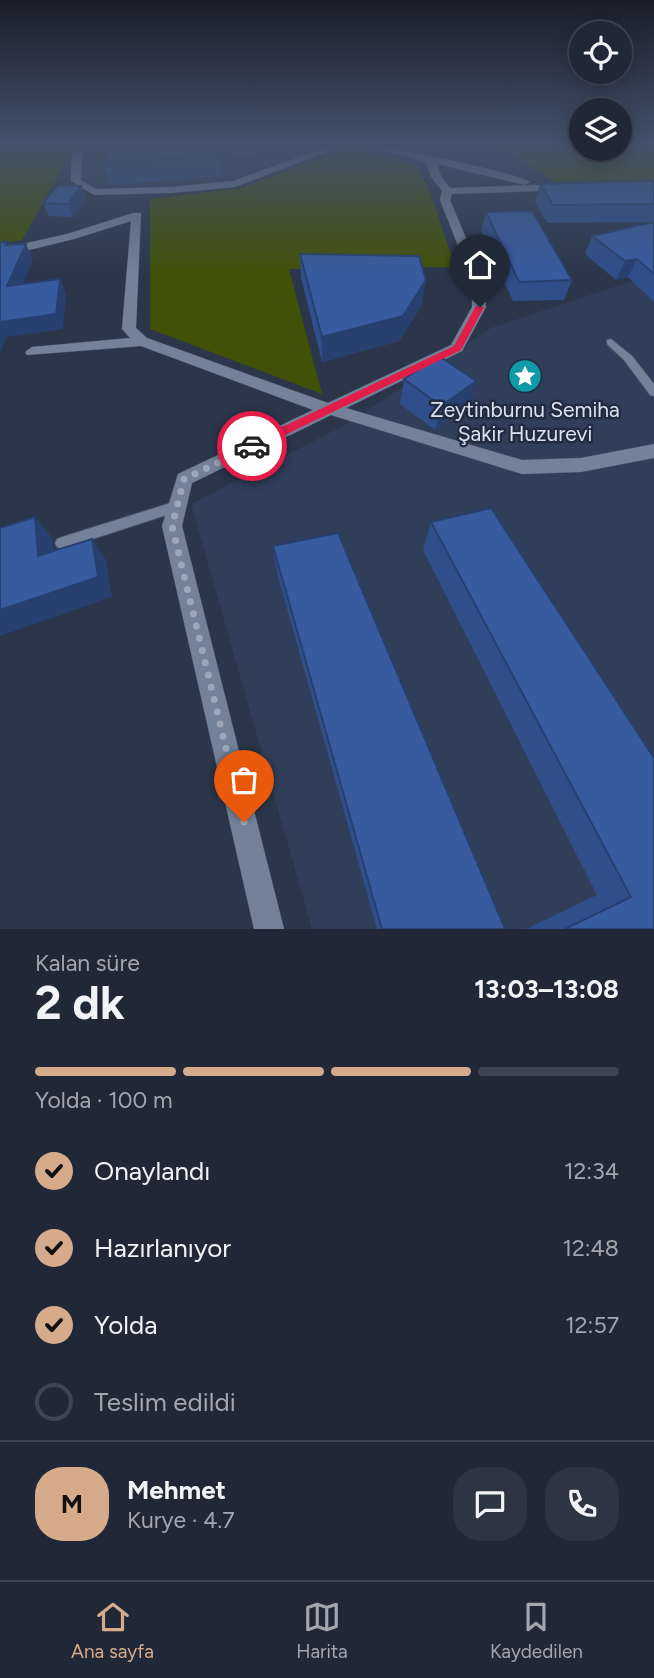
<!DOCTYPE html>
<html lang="tr">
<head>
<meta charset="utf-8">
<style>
	body { margin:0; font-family:Figtree,sans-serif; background:#2d3443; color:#f1f3f6; height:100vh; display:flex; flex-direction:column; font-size:26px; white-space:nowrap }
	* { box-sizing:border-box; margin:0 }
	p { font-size:23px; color:#a2a6ae }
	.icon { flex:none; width:38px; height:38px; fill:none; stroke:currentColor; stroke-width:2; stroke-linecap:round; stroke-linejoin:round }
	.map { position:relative; height:929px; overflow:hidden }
	.drawer { display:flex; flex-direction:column; background:#202838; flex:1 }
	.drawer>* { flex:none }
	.tools { position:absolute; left:569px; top:21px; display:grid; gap:14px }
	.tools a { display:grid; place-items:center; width:63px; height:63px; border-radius:50%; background:#202838; box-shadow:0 4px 18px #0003,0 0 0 2px #3d4453; font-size:35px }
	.pin { position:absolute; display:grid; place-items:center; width:60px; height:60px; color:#fff; margin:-72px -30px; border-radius:50% 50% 50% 0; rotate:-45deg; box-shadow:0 0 7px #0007 }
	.pin .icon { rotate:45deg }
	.courier { position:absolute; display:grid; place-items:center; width:70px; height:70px; margin:-35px; border:5px solid #e11d48; border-radius:50%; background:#fff; color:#222; box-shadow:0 2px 9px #0007 }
	.overview em { font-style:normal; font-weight:700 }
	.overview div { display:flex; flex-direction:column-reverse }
	.overview { display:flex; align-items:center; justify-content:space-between; height:119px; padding:0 35px }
	h1 { font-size:46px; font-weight:700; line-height:52px }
	.bar { display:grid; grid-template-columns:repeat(4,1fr); gap:10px 7px; align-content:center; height:84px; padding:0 35px }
	.bar i { height:9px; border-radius:5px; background:#3d4453 }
	.bar .active { background:#d6ab8b }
	.bar p { grid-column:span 4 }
	.line { display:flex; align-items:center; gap:18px; padding:0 35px; border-top:2px solid #3d4453 }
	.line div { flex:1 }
	.round { display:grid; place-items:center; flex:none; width:74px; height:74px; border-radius:28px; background:#2d3443 }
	ol { padding:0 35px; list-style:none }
	li { display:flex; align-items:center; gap:21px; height:77px }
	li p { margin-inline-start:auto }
	li .icon { padding:7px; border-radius:50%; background:#d6ab8b; color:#111; stroke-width:4 }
	li:last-child { color:#a2a6ae }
	li i { width:38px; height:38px; border:4px solid #3d4453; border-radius:50% }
	.tabs { display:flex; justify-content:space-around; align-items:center; height:98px; border-top:2px solid #3d4453; background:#202838; font-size:19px; color:#a2a6ae }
	.tabs a { display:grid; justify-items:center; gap:4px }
	.tabs .active { color:#d6ab8b }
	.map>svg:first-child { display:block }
	.built { fill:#303e59 }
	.green { fill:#415107 }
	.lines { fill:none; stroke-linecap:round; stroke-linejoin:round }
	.lane-casing { stroke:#475162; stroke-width:2 }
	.street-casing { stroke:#475162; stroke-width:1 }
	.lane { fill:#748299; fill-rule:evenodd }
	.street { fill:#748299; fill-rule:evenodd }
	.wall { fill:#304e8a }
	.shaded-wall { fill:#274070 }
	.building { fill:#385ba0; stroke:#274070; stroke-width:2 }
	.route { fill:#e11d48 }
	.done { stroke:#9ea7b7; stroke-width:7; stroke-dasharray:0 12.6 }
	.labels { text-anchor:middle; stroke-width:5; stroke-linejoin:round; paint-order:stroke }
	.poi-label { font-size:21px; fill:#dce4f1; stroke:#212c40 }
</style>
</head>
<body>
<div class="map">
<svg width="654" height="929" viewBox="0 0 654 929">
	<rect width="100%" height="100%" fill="#2b364b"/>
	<g class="built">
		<path d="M89,145H328L233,181L148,189L96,188L81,179Z"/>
		<path d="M654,277V929H312L191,504L347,424L491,328L623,284Z"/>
	</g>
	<g class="green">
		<path d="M0,145H75L22,240L0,243Z"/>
		<path d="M500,145H581V149H620V145H654V180L555,182Z"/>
		<path d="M350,147L415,165L429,189L455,267L289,269L322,394L150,329V199L241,188Z"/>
	</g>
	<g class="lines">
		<g class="lane-casing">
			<g id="lane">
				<path d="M611,339L632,356L654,384V396L650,395L624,360L607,344V340Z"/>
				<path d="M177,501L182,502L183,506L182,510L62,549L57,547L55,543L57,539L62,537Z"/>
			</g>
		</g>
		<g class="street-casing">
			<g id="street">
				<path d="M77,145H87L82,156L81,180L96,189L170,187L233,181L332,145H345L235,187L170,193L94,195L71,181L72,156Z"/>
				<path d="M363,145C385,145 515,172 530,182L525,185L437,164L441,176L450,188L563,184L568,187L563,190L452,194L450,200L484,281L486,307L462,351L346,408L522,460L581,458L654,444V458L581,472L522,474L331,415L192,483L182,526L284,929H254L162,526L178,474L313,410L141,346L27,355L25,352L32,347L130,338L122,329L131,221L74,239L0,257V249L67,234L133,213H141L136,328L147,338L328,403L451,345L472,307V281L440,200L442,191L431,177L426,162Z"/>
			</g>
		</g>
		<use href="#lane" class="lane"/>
		<use href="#street" class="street"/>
	</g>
	<g class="wall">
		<path d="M110,145H291V148L257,150V154L227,155L221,176L110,185L103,163Z"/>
		<path d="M654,181V222L547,223L535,202L540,184Z"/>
		<path d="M81,186L86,199L73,217L49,216L43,203Z"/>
		<path d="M486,212L572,280L564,300L513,301L481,231Z"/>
		<path d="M654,222V302L628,277L616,280L585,254L592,236Z"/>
		<path d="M300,254L422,305L399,341L322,362L301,278Z"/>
		<path d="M404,379L476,381L469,405L435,430L400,404Z"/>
		<path d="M431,522L654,929H526L597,895L423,550Z"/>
		<path d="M273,546L505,929H377L277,573Z"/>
	</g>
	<g class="shaded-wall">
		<path d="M221,145H226L227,155L221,176L218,155Z"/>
		<path d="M81,186L86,199L73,217L68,204Z"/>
		<path d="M26,244L33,259L16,301L7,286Z"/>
		<path d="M637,259L628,277L616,280L625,261Z"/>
		<path d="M60,279L66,294L63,329L6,337L0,353V322Z"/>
		<path d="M426,280L422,305L399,341L322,362V337Z"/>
		<path d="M476,381L469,405L435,430L441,406Z"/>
		<path d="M35,517L53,539L56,577L38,556Z"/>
		<path d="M92,539L106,560L112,597L0,636V610Z"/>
	</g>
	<g class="building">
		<path d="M110,145H221L218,155L103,163Z"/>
		<path d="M654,181V204L553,205L540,184Z"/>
		<path d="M58,185L81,186L68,204L43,203Z"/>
		<path d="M532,211L572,280L519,282L486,212Z"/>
		<path d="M654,222V274L637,259L625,261L592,236Z"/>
		<path d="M7,241L5,245L26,244L7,286L60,279L56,314L0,322V243Z"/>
		<path d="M300,254L419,256L426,280L403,316L322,337Z"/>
		<path d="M439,356L476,381L441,406L404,379Z"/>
		<path d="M491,508L654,758V929H565L631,897L431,522Z"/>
		<path d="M35,517L38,556L92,539L98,577L0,610V528Z"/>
		<path d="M338,533L505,929H382L273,546Z"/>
	</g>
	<linearGradient id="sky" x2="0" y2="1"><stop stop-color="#181e29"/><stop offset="0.53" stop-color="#44526c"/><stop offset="1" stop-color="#44526c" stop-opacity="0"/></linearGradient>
	<rect width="654" height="275" fill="url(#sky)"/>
	<path class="route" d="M476,306L484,307L461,350L256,449H248V443L454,346Z"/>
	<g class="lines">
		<path class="done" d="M244,822L172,526L184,479L252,446"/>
	</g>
	<defs>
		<g id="sight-disc" transform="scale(1.75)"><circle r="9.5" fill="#0f9aa8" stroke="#212c40"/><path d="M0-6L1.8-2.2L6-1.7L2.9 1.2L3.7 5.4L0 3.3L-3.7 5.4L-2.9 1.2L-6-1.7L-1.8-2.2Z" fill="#fff"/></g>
	</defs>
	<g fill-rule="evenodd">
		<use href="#sight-disc" x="525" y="376"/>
	</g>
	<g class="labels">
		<g class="poi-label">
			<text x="525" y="417">Zeytinburnu Semiha<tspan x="525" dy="24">Şakir Huzurevi</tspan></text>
		</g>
	</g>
</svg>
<div class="tools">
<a><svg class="icon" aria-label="locate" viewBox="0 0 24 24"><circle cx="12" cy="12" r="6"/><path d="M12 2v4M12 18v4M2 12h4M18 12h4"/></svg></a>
<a><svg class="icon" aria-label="layers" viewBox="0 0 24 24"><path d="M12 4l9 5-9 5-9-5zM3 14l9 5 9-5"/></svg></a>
</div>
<div class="pin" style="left:244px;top:822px;background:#ea580c"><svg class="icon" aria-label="bag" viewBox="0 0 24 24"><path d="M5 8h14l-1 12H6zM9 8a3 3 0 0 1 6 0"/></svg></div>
<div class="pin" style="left:480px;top:307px;background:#1f2937"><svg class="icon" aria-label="home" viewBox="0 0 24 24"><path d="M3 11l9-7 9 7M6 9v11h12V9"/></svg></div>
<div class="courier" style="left:252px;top:446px"><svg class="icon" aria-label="car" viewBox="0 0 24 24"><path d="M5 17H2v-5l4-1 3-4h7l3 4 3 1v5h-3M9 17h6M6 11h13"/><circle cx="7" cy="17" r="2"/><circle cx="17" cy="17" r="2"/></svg></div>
</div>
<section class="drawer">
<div class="overview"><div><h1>2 dk</h1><p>Kalan süre</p></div><em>13:03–13:08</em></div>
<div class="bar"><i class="active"></i><i class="active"></i><i class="active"></i><i></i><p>Yolda · 100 m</p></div>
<ol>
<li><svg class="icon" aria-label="check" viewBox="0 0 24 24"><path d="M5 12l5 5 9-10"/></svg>Onaylandı<p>12:34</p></li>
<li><svg class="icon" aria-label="check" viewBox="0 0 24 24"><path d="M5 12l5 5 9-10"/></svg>Hazırlanıyor<p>12:48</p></li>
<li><svg class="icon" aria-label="check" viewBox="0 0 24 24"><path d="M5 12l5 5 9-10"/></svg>Yolda<p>12:57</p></li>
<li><i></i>Teslim edildi</li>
</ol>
<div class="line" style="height:126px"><b class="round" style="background:#d6ab8b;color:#111">M</b><div><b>Mehmet</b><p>Kurye · 4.7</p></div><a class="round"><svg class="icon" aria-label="chat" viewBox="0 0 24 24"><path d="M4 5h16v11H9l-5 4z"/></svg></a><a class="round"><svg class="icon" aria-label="phone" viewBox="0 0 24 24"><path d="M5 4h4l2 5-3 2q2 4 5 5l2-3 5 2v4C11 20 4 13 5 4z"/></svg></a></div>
</section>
<nav class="tabs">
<a class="active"><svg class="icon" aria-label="home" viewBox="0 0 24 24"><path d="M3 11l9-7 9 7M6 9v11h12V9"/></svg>Ana sayfa</a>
<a><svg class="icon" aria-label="map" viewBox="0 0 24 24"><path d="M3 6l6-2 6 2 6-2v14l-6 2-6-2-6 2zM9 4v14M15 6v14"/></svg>Harita</a>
<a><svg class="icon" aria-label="saved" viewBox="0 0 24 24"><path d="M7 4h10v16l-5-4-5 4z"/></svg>Kaydedilen</a>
</nav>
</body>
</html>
